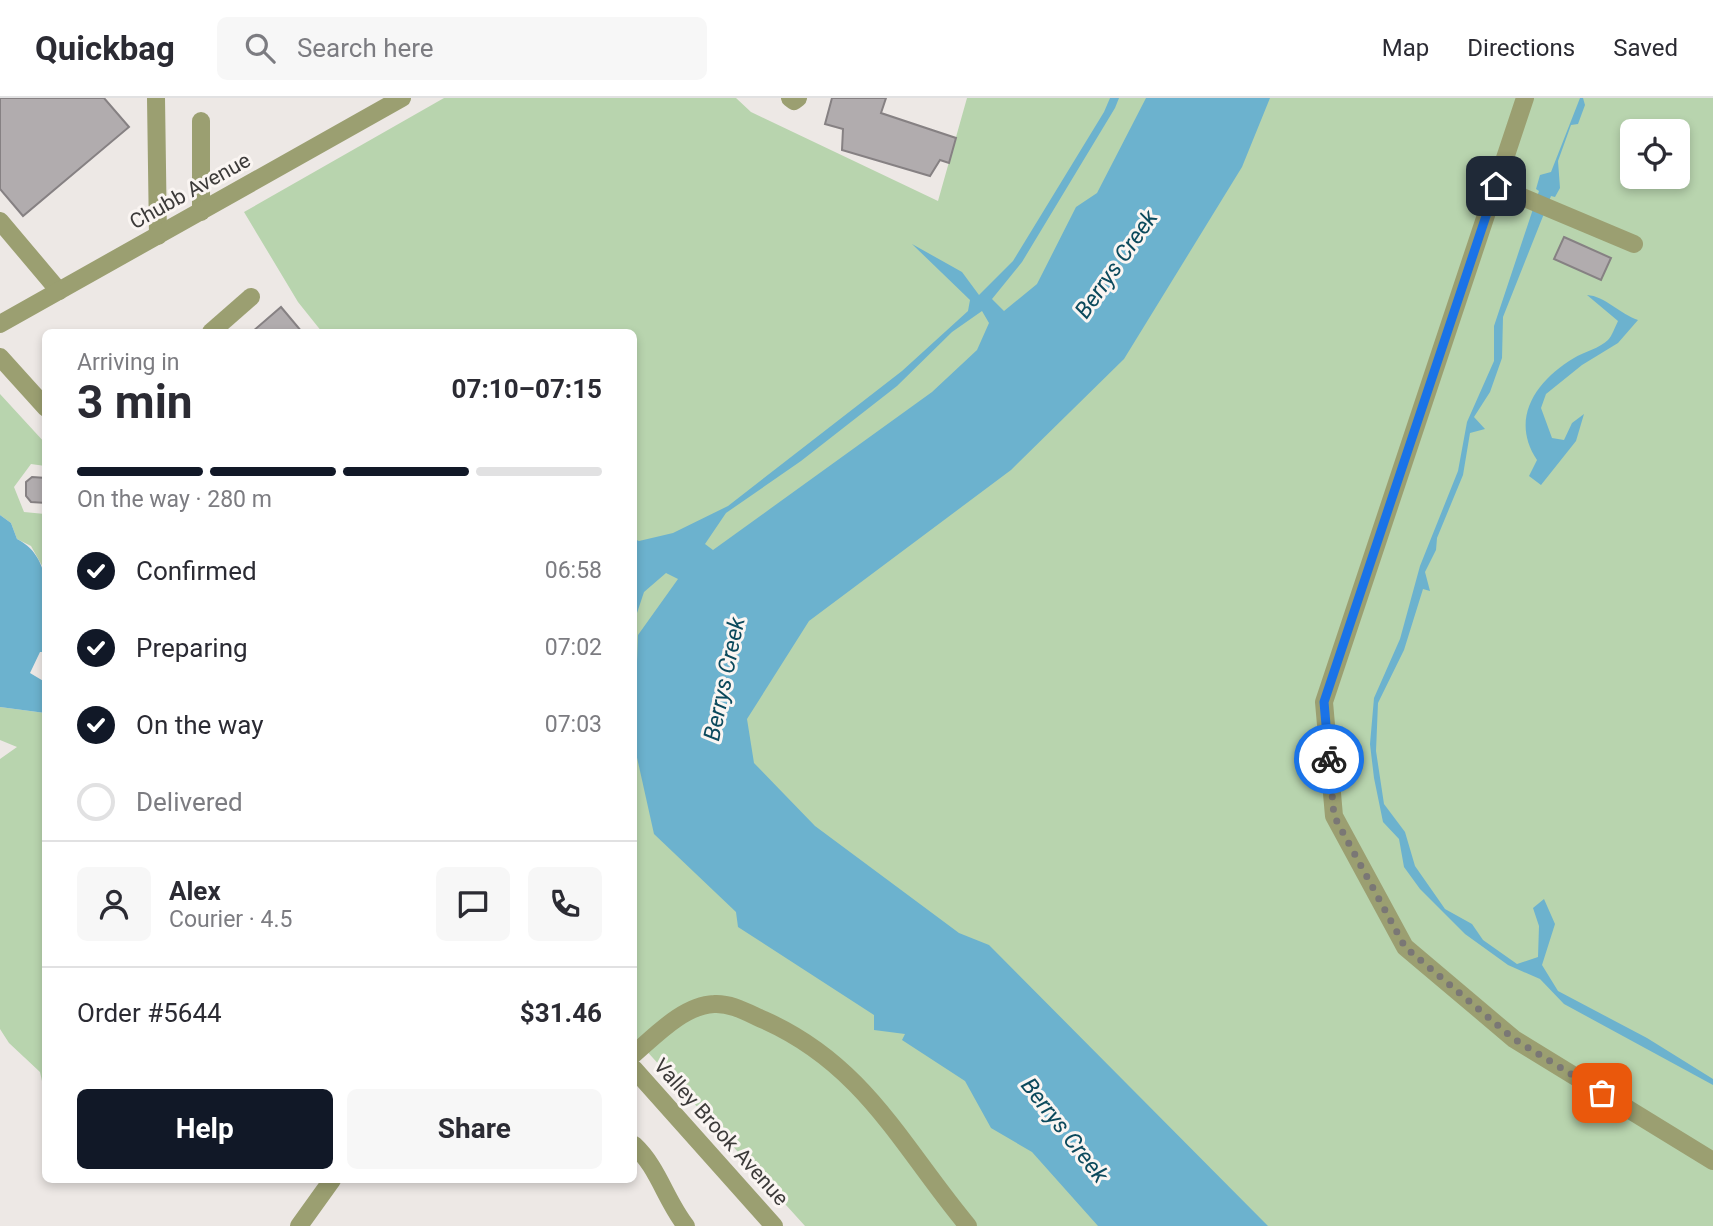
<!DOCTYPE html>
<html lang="en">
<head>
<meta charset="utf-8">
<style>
	body { margin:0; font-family:Roboto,sans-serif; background:#f7f7f7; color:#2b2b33; height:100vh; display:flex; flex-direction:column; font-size:26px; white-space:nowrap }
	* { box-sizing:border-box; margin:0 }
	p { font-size:23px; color:#7c7c81 }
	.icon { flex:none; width:38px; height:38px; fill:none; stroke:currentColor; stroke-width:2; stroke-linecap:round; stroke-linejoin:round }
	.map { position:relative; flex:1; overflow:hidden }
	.side { position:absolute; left:42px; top:231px; width:595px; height:854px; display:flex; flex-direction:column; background:#fff; border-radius:10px; box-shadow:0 4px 10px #0003 }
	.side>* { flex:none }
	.controls { position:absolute; left:1620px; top:21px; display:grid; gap:14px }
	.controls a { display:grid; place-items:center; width:70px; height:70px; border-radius:10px; background:#fff; box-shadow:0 4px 10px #0003; font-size:35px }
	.pin { position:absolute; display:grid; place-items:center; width:60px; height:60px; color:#fff; margin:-30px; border-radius:14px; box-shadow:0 4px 10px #0006 }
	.courier { position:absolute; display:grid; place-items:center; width:70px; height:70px; margin:-35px; border:5px solid #1a73e8; border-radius:50%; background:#fff; color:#222; box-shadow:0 2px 9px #0007 }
	.summary em { font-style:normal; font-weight:700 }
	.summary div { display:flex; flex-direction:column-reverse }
	.summary { display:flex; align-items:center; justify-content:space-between; height:119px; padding:0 35px }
	h1 { font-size:46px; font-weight:700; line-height:52px }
	.bar { display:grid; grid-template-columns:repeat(4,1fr); gap:10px 7px; align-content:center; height:84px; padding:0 35px }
	.bar i { height:9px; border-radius:5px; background:#e1e1e2 }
	.bar .active { background:#111827 }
	.bar p { grid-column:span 4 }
	.line { display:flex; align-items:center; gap:18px; padding:0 35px; border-top:2px solid #e1e1e2 }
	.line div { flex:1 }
	.round { display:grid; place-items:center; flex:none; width:74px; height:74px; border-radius:10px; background:#f7f7f7 }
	ol { padding:0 35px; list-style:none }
	li { display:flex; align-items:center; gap:21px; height:77px }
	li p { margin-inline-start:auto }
	li .icon { padding:7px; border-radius:50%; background:#111827; color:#fff; stroke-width:4 }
	li:last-child { color:#7c7c81 }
	li i { width:38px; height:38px; border:4px solid #e1e1e2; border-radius:50% }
	.button { display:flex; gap:14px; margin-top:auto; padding:14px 35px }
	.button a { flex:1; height:80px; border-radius:10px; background:#111827; color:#fff; font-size:28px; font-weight:700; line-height:80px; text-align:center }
	.button a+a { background:#f7f7f7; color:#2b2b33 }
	header { display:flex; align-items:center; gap:42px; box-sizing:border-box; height:98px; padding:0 35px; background:#fff; border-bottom:2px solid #e1e1e2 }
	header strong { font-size:33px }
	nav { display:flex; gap:38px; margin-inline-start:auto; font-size:24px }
	.search { width:490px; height:63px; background:#f7f7f7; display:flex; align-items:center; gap:18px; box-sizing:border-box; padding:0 24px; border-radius:10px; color:#7c7c81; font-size:26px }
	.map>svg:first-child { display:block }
	.green { fill:#b8d4ae; fill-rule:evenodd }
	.water { fill:#6cb2ce; fill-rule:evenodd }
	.building { fill:#b1acae; stroke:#868183; stroke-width:2 }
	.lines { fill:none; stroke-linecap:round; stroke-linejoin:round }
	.minor { stroke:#9b9f71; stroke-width:18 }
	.done { stroke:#7a7775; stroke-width:7; stroke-dasharray:0 12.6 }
	.route { stroke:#1a73e8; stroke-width:9 }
	.labels { text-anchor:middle; stroke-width:6; stroke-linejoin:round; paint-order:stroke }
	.street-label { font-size:21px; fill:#3c3a39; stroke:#faf5f2 }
	.water-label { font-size:23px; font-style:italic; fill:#0b495c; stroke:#faf5f2 }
</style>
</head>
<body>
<header>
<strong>Quickbag</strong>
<div class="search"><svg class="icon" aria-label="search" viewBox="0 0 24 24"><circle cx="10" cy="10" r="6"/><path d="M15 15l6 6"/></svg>Search here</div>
<nav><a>Map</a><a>Directions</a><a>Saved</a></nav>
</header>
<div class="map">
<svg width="1713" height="1128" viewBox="0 0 1713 1128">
	<rect width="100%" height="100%" fill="#ede8e5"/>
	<g class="green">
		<path d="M444,0H736L751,14L938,103L967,0H1713V1128H805L634,939V234H322L298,204L244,114ZM1633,33H1678V79H1633Z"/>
		<path d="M0,296L45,345V368L31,366L14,389L24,414L45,416V473L31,448L17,441L11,425L0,417Z"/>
		<path d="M0,609L45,615V997L40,974L9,945L0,931V661L17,649L0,642Z"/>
	</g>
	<g class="water">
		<path d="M1110,0H1119L1115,10L1022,164L992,201L1004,213L1037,186L1076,109L1097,95L1146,0H1270L1242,69L1124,261L1011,372L809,523L747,621L754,665L815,728L959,835L989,847L1268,1128H1098L1032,1054L991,1030L965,983L902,942L905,936L874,932V917L738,829L736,814L654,736L634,646L638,537L678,481L666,475L644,494L634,524V441L639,443L673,435L728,408L902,273L968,213L970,202L912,146L962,174L979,197L1013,163L1104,14ZM982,213L989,225L977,252L932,294L713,452L705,446L726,415L801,363L897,288L952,234Z"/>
		<path d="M1580,0H1583L1585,7L1578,26L1571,27L1558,63L1560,90L1555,99L1551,98L1503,219L1502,260L1490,294L1474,319L1485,331L1470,335L1463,377L1437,440L1436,452L1425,474L1430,493L1423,491L1404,552L1378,605L1376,653L1384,706L1405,734L1415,768L1445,811L1472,826L1483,842L1517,866L1538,859L1539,828L1533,810L1544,801L1555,826L1542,867L1558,893L1647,940L1713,981V987L1564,906L1540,881L1508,867L1465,836L1420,791L1404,769L1399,741L1383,724L1374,680L1370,646L1374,600L1400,541L1420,468L1458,373L1467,324L1494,263V228L1539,93L1536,91L1540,77L1551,74Z"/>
		<path d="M1587,197C1605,198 1620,216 1638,222L1618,245L1582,267L1546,296L1541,310L1552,340L1564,342L1572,325L1584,316L1576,343L1541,387L1529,378L1537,362C1509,320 1537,282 1574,260C1584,254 1600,250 1608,242C1612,238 1615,229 1618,223Z"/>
		<path d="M0,417L11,425L17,441C57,461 46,514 45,554H40L30,575L45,584V615L0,609Z"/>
	</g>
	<g class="building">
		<path d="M0,0H104L129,29L23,118L0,91Z"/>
		<path d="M832,0H886L881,15L956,40L949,65L940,62L930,78L842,52L843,31L825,26Z"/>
		<path d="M1564,139L1611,160L1601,182L1554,161Z"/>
		<path d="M281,209L302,234H252Z"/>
		<path d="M32,379L46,380V405L31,404L26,398V384Z"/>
	</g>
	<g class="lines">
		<g class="minor">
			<path d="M156,0L158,138"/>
			<path d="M790,0L794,3L798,0"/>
			<path d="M1525,0L1324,604L1334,718L1405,849L1514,941L1713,1063"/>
			<path d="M201,23V114"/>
			<path d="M1496,88L1634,146"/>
			<path d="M0,123L59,193"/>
			<path d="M0,226L402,0"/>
			<path d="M211,234L251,199"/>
			<path d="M0,259L46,310"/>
			<path d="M634,956C655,938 684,907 714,906C732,905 748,915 764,922C865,967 902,1049 968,1128"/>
			<path d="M634,971L774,1128"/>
			<path d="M634,1047C658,1069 666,1103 686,1128"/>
			<path d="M299,1128L332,1082"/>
		</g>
	</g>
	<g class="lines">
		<path class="done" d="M1329,661L1334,718L1405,849L1514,941L1602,995"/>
		<path class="route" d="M1329,661L1324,604L1496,88"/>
	</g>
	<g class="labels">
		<g class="street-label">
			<text transform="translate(190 93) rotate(-29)" y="7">Chubb Avenue</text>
			<text transform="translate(721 1034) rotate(48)" y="7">Valley Brook Avenue</text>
		</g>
		<g class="water-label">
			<text transform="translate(1116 166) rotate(-55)" y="8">Berrys Creek</text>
			<text transform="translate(724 581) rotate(-78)" y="8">Berrys Creek</text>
			<text transform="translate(1065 1032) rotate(52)" y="8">Berrys Creek</text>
		</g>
	</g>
</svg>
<div class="controls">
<a><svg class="icon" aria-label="locate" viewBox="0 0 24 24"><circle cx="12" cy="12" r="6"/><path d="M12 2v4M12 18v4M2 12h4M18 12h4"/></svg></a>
</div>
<div class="pin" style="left:1602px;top:995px;background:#ea580c"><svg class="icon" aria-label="bag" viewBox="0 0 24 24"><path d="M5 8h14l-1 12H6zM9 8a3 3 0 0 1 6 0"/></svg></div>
<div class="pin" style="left:1496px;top:88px;background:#1f2937"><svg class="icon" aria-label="home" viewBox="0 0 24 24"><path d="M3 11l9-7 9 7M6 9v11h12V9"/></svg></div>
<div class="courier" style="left:1329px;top:661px"><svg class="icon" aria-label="bike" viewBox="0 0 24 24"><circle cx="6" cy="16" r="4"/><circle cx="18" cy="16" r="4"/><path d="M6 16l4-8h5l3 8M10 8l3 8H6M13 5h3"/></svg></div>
<section class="side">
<div class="summary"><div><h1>3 min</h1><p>Arriving in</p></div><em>07:10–07:15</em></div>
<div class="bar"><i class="active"></i><i class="active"></i><i class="active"></i><i></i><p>On the way · 280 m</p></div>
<ol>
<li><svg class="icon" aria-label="check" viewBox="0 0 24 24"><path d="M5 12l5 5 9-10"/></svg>Confirmed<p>06:58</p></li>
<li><svg class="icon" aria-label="check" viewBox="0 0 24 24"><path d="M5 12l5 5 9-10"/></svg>Preparing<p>07:02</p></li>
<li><svg class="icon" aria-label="check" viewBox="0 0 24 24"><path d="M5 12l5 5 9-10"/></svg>On the way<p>07:03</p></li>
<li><i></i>Delivered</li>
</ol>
<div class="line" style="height:126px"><a class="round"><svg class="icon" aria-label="person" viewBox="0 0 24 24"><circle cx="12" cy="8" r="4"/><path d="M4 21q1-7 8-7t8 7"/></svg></a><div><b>Alex</b><p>Courier · 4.5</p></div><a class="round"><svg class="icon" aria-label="chat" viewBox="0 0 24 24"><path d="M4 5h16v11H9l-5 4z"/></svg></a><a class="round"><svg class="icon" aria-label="phone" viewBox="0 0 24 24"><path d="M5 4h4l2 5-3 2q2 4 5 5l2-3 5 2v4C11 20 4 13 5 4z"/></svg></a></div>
<div class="line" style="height:91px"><div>Order #5644</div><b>$31.46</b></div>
<div class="button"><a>Help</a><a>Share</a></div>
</section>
</div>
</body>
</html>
